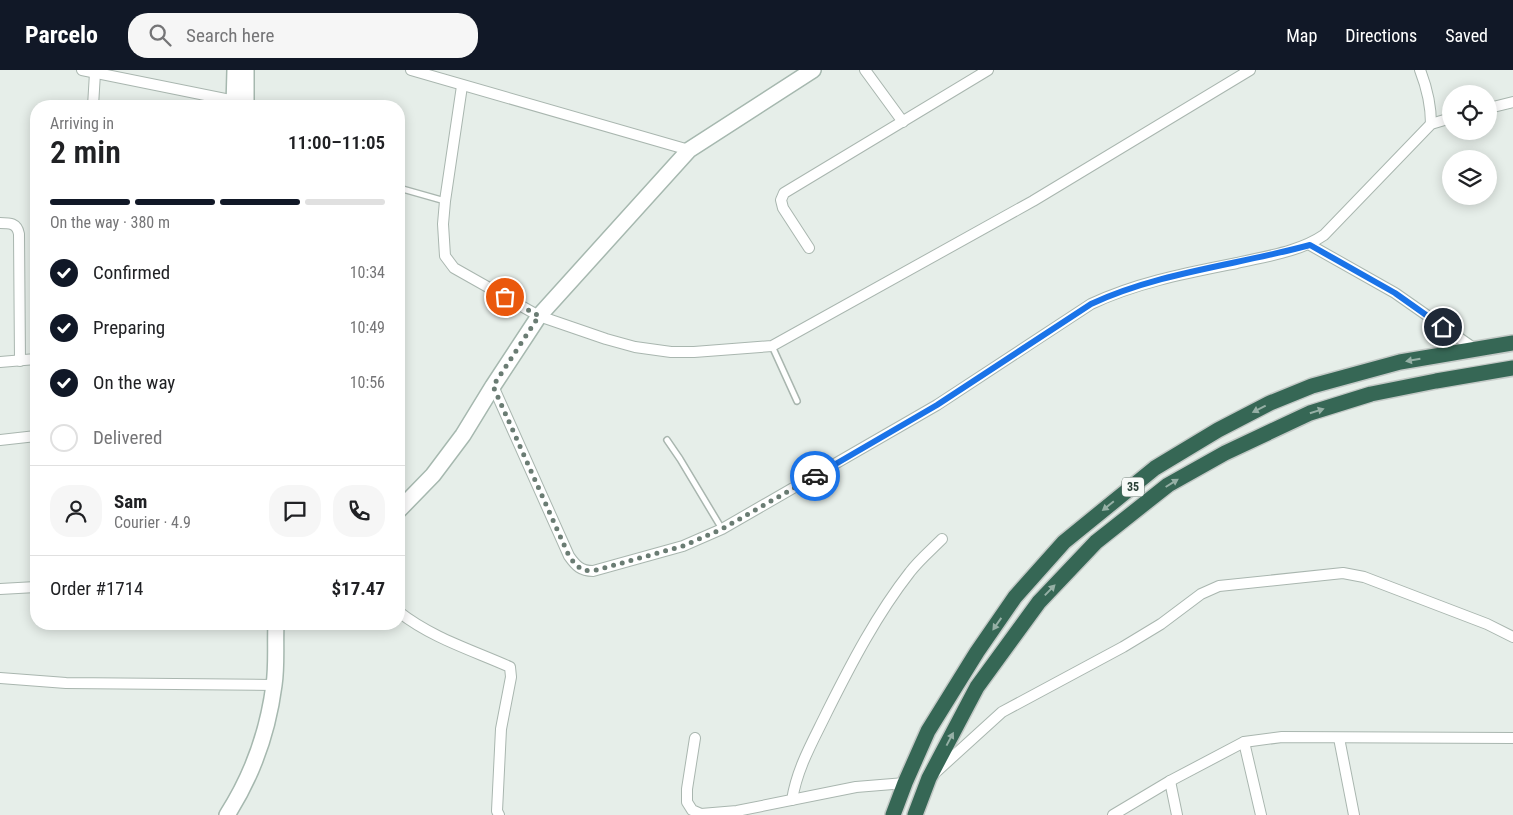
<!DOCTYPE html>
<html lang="en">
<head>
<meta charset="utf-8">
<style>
	body { margin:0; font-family:"Roboto Condensed",sans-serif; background:#f6f6f6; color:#202124; height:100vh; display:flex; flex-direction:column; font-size:19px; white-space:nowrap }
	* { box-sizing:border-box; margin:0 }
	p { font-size:16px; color:#757577 }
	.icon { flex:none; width:28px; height:28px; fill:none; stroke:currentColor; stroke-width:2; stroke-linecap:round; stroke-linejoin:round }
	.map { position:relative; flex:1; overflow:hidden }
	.panel { position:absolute; left:30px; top:30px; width:375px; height:530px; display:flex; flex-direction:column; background:#fff; border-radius:20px; box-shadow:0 2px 12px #0003 }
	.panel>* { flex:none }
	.controls { position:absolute; left:1442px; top:15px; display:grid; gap:10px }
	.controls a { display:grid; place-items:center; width:55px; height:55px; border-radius:50%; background:#fff; box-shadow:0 2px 12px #0003; font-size:25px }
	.pin { position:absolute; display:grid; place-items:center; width:42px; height:42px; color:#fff; margin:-21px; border:2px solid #fff; border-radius:50%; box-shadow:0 1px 5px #0007 }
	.courier { position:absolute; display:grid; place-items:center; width:50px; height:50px; margin:-25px; border:4px solid #1a73e8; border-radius:50%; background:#fff; color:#222; box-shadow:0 1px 6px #0007 }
	.head em { font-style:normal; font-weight:600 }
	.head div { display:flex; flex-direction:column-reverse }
	.head { display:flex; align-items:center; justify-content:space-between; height:85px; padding:0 20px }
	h1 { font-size:32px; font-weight:600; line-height:38px }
	.bar { display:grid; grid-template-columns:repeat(4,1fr); gap:8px 5px; align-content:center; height:60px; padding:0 20px }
	.bar i { height:6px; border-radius:4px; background:#e0e0e0 }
	.bar .selected { background:#111827 }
	.bar p { grid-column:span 4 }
	.line { display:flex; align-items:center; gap:12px; padding:0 20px; border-top:1px solid #e0e0e0 }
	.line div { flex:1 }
	.round { display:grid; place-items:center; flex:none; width:52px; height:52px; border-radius:20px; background:#f6f6f6 }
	ol { padding:0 20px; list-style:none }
	li { display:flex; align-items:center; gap:15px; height:55px }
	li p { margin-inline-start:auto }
	li .icon { padding:5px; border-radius:50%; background:#111827; color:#fff; stroke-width:4 }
	li:last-child { color:#757577 }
	li i { width:28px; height:28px; border:2px solid #e0e0e0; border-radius:50% }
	header { display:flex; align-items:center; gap:30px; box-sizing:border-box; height:70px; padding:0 25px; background:#111827; color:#fff }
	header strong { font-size:24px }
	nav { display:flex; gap:28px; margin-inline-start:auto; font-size:18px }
	.search { width:350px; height:45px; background:#f6f6f6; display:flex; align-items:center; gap:12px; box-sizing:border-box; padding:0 18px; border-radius:20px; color:#757577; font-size:19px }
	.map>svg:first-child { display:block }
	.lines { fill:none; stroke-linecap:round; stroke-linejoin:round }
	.lane-casing { stroke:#a9b6af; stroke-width:8 }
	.street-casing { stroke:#a9b6af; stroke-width:12 }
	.secondary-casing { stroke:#a6b8af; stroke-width:18 }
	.highway-casing { stroke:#c3c9c6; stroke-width:18 }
	.lane { stroke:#fff; stroke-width:5 }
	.street { stroke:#fff; stroke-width:10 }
	.secondary { stroke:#fff; stroke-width:15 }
	.highway { stroke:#366755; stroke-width:15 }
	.oneway { fill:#96b0a6 }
	.done { stroke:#6a7c73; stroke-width:5; stroke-dasharray:0 9 }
	.route { stroke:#1a73e8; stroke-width:6 }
	.labels { text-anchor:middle; stroke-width:4; stroke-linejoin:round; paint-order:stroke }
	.shield { fill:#f7faf8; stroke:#65766f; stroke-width:1 }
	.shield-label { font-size:12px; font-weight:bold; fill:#273e34 }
</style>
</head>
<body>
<header>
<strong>Parcelo</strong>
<div class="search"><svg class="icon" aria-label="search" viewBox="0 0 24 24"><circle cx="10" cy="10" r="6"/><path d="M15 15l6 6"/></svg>Search here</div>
<nav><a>Map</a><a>Directions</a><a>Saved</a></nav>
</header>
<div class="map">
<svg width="1513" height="745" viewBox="0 0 1513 745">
	<rect width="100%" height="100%" fill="#e6eee9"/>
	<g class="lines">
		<g class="lane-casing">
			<g id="lane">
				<path d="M399,118L445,131"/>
				<path d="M772,276L797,331"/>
				<path d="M667,370L680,389L722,459"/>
			</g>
		</g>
		<g class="street-casing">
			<g id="street">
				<path d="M82,0L240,32"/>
				<path d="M411,0L689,80"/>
				<path d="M865,0L903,52"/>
				<path d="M1420,0C1427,18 1431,34 1431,54"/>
				<path d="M462,16L445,131L443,154L445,186L454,198L539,246L606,269L635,277L671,282H694L772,276L1033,131L1250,0"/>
				<path d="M93,36L95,3"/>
				<path d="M1489,38L1513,32"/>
				<path d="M0,153C10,153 17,153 19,164L20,291"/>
				<path d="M1310,175L1395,223L1475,279"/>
				<path d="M809,178L783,138L781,130L784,123L988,0"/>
				<path d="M0,292L36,289"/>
				<path d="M493,316L569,486C576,496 581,501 593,501L683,476L722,459L937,335L1091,234C1138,212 1187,203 1237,193C1267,186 1299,182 1324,165L1431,54L1451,48"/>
				<path d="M0,370L36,366"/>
				<path d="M0,519L36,517"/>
				<path d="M399,542C432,568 472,580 510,597L511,607L501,659L497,741L499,745"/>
				<path d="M0,608L66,613L274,615"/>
				<path d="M695,668L687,719V732L692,740L701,744L737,741L856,717L905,713"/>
				<path d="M1339,668L1354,745"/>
				<path d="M1244,672L1261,745"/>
				<path d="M936,702L1002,642L1123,577L1161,554L1201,524L1219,516L1343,503L1364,507L1487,554L1513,567"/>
				<path d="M1170,711L1177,745"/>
				<path d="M792,730C797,698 813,671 827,642C851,594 877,544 910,502C919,490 931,480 942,469"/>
				<path d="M1113,745L1170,711L1244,672L1282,667L1513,668"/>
			</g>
		</g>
		<g class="secondary-casing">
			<g id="secondary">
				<path d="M246,0V36"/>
				<path d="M234,36L235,0"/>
				<path d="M399,440L433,405L463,365L493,316L539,246L689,80L813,0"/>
				<path d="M227,745C252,706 268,661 274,615C277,595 275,574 276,554"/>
			</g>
		</g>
		<g class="highway-casing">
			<g id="highway">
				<path d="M893,745L905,713L928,661L977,582L1015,527L1064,472L1155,398L1218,360L1270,333L1312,316L1400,292L1513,273"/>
				<path d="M915,745L929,708L977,617L1039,532L1096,472L1168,415L1225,383L1310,343L1371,324L1436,311L1513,298"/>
			</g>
		</g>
		<use href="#lane" class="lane"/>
		<use href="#street" class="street"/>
		<use href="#secondary" class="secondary"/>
		<use href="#highway" class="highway"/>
	</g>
	<defs><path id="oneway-solid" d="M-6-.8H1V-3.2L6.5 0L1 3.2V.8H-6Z" transform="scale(1.25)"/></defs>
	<g class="oneway">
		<use href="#oneway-solid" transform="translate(1413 290) rotate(170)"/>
		<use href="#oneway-solid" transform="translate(1259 339) rotate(153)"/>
		<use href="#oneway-solid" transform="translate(1317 341) rotate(-18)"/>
		<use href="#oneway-solid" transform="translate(1172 413) rotate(-32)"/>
		<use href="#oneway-solid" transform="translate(1108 436) rotate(141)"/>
		<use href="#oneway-solid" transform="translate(1050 520) rotate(-46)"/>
		<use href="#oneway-solid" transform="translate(997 554) rotate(125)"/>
		<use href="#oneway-solid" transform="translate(950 669) rotate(-62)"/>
	</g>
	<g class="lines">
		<path class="done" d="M505,227L539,246L493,316L569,486C576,496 581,501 593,501L683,476L722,459L815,406"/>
		<path class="route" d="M815,406L937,335L1091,234C1160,202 1237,195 1310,175L1395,223L1443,257"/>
	</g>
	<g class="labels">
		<rect class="shield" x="1122" y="407.5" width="22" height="19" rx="4"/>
		<g class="shield-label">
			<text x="1133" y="421">35</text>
		</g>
	</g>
</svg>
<div class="controls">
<a><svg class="icon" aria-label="locate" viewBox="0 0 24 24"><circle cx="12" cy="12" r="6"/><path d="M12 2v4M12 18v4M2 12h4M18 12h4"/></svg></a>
<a><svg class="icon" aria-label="layers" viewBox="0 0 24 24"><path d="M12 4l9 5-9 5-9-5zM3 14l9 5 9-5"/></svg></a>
</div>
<div class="pin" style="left:505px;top:227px;background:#ea580c"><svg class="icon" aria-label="bag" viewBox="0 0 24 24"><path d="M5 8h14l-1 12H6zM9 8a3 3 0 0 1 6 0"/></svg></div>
<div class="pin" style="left:1443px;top:257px;background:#1f2937"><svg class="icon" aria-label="home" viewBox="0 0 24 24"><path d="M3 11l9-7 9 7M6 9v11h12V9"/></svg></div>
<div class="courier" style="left:815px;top:406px"><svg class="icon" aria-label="car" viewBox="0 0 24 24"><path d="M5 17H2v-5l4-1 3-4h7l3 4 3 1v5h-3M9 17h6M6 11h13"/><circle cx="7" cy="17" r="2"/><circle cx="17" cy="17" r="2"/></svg></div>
<section class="panel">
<div class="head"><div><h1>2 min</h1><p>Arriving in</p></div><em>11:00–11:05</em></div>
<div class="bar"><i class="selected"></i><i class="selected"></i><i class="selected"></i><i></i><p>On the way · 380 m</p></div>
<ol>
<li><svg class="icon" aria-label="check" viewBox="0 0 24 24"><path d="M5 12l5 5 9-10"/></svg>Confirmed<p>10:34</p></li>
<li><svg class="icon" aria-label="check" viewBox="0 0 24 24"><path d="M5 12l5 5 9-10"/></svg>Preparing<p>10:49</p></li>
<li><svg class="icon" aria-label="check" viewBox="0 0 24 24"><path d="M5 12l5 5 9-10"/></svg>On the way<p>10:56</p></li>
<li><i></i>Delivered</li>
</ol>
<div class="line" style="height:90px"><a class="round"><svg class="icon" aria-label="person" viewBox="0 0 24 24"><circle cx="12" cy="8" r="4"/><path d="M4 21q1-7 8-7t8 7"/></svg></a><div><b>Sam</b><p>Courier · 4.9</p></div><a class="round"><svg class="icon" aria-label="chat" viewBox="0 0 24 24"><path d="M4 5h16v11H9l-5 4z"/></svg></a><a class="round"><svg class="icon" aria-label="phone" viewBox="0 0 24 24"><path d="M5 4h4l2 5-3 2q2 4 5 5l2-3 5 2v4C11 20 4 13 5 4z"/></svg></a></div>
<div class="line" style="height:65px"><div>Order #1714</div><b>$17.47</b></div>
</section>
</div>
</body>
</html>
